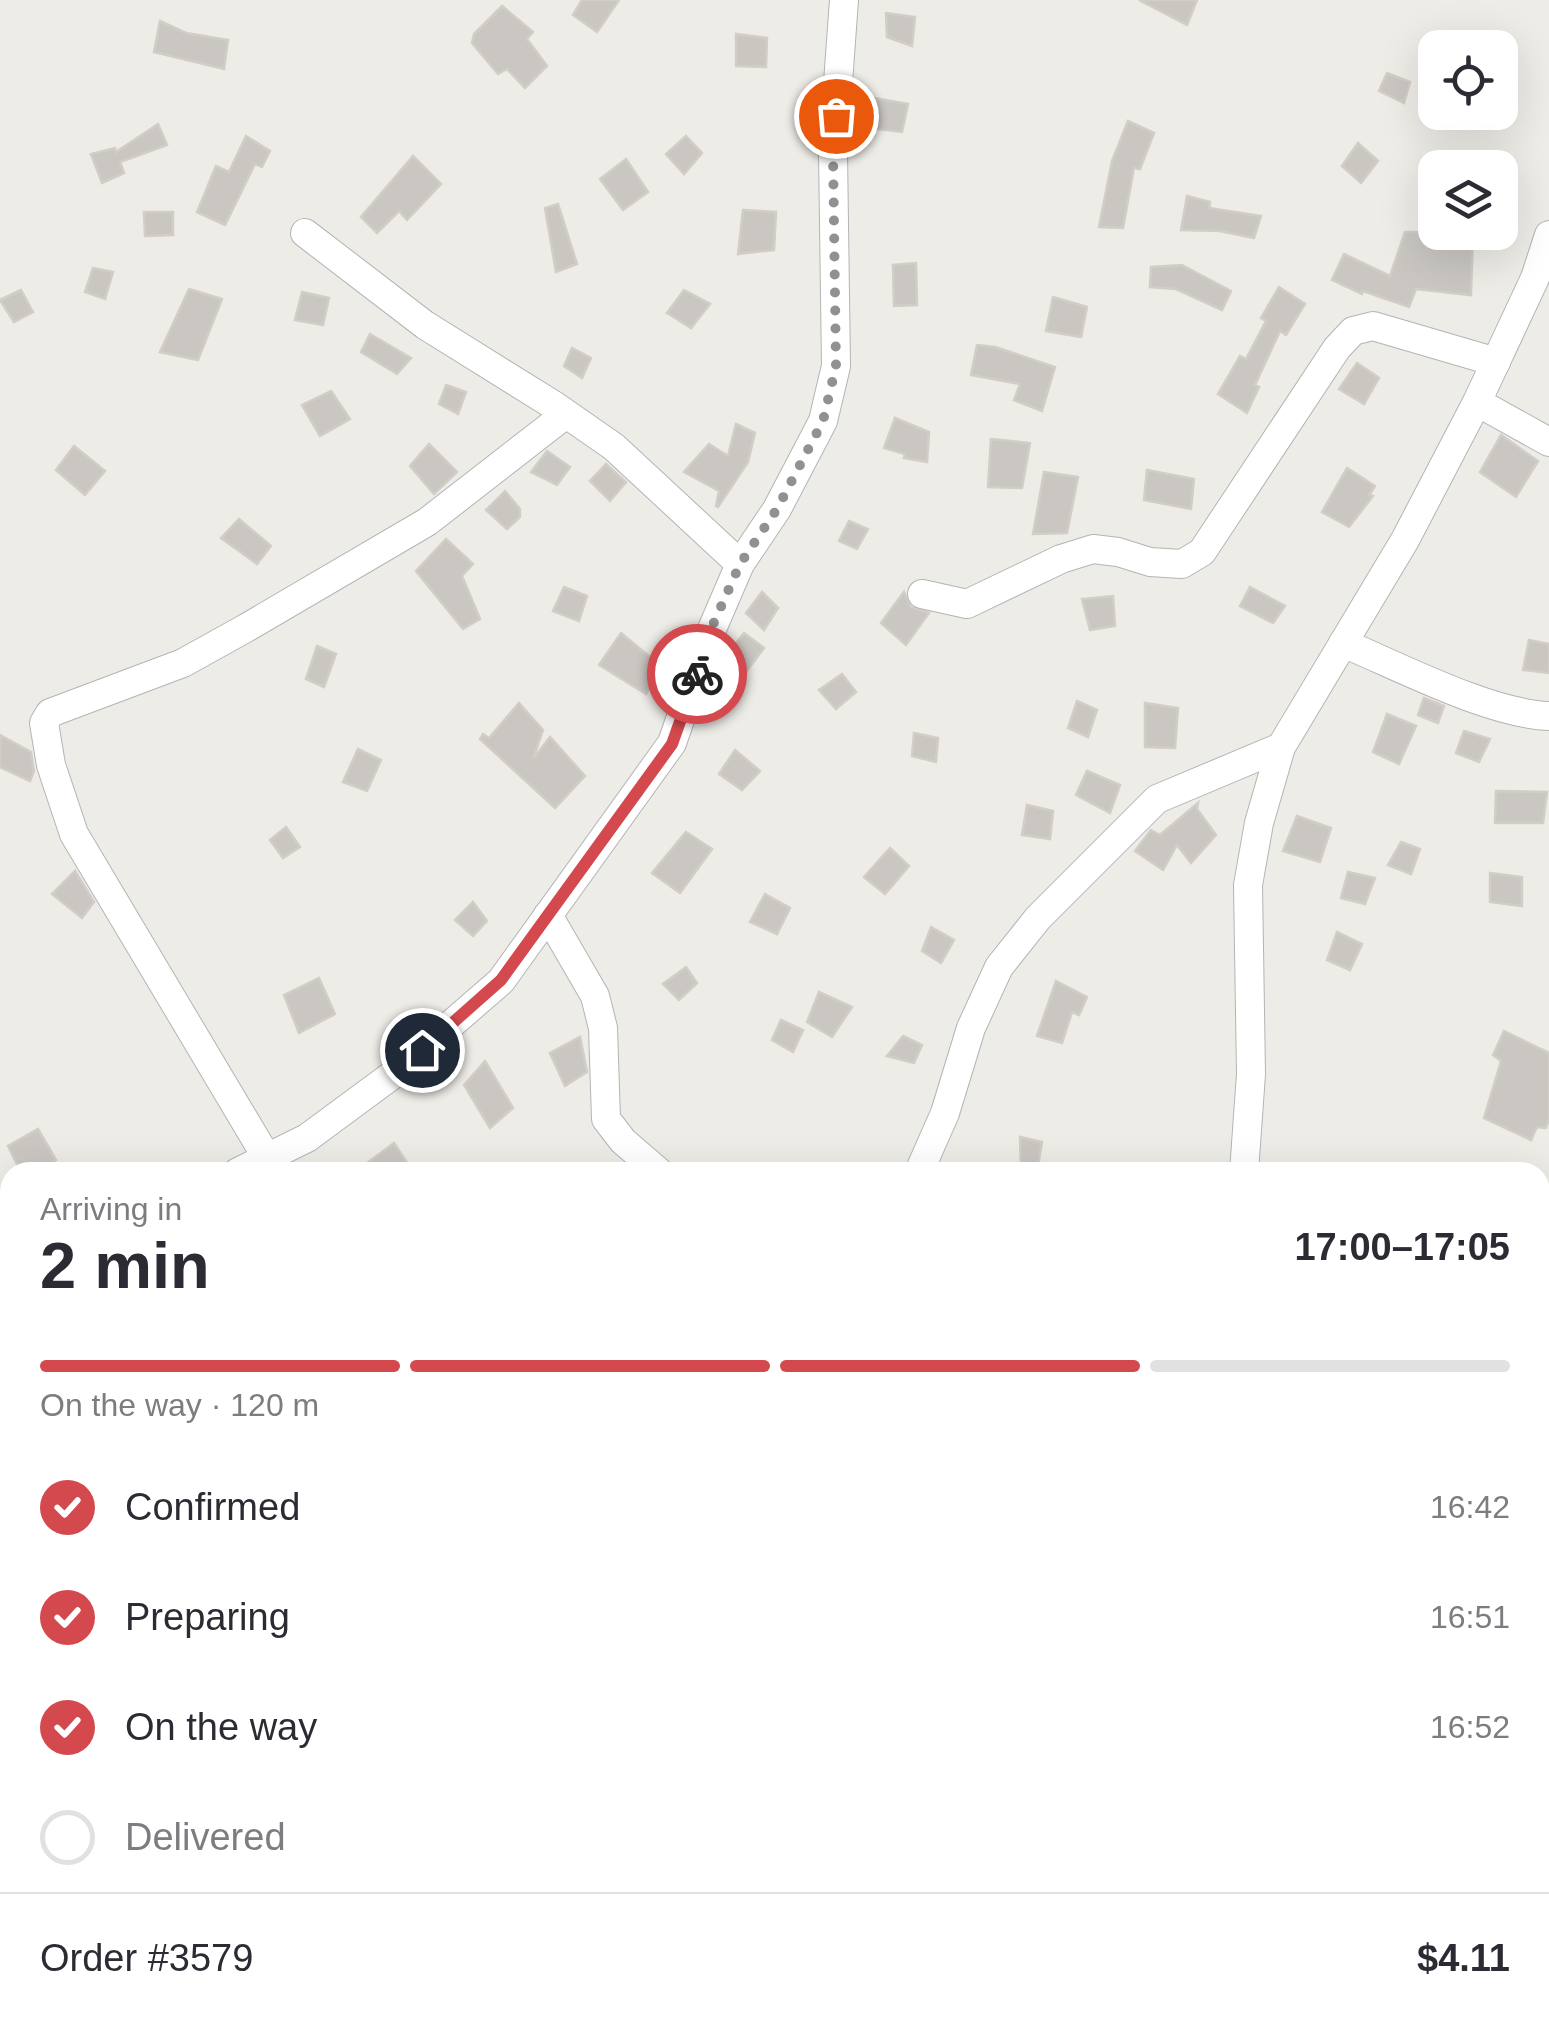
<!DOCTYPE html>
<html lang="en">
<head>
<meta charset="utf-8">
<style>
	body { margin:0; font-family:Helvetica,sans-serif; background:#f2f2f3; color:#2b2b33; height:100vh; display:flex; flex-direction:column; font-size:38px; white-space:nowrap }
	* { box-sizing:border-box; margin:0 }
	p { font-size:32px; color:#7c7c81 }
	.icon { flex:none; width:55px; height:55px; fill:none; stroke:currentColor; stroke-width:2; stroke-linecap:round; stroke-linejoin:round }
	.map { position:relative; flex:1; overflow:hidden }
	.sheet { position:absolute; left:0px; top:1162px; width:1550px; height:882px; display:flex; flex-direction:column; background:#fff; border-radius:30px 30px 0 0; box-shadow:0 10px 40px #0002 }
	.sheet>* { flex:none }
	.buttons { position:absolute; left:1418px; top:30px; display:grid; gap:20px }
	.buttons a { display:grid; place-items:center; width:100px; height:100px; border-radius:20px; background:#fff; box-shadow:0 10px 40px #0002; font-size:50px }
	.pin { position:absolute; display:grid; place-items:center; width:85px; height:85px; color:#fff; margin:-42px; border:5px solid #fff; border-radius:50%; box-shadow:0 2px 10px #0007 }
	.courier { position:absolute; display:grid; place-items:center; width:100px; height:100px; margin:-50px; border:8px solid #d3494e; border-radius:50%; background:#fff; color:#222; box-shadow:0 2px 12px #0007 }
	.summary em { font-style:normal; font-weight:800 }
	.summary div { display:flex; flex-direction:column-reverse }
	.summary { display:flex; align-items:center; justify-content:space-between; height:170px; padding:0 40px }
	h1 { font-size:65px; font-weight:800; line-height:75px }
	.bar { display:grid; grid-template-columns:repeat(4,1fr); gap:15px 10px; align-content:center; height:120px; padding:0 40px }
	.bar i { height:12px; border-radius:8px; background:#e1e1e2 }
	.bar .current { background:#d3494e }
	.bar p { grid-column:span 4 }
	.line { display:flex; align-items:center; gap:25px; padding:0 40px; border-top:2px solid #e1e1e2 }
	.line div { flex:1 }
	ol { padding:0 40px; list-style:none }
	li { display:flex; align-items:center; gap:30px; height:110px }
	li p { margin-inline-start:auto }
	li .icon { padding:10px; border-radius:50%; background:#d3494e; color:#fff; stroke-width:4 }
	li:last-child { color:#7c7c81 }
	li i { width:55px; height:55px; border:5px solid #e1e1e2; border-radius:50% }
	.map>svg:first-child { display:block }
	.building { fill:#cac7c3; stroke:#d2cdc6; stroke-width:2.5 }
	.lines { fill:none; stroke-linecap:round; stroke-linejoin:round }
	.minor-casing { stroke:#b2b4b7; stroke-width:30 }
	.minor { stroke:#fff; stroke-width:28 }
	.done { stroke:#909292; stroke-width:10; stroke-dasharray:0 18 }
	.route { stroke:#d3494e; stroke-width:12 }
</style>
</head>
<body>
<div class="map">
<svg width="1549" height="2044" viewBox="0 0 1549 2044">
	<rect width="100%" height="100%" fill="#eeece7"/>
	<g class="building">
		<path d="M582,0H619L597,32L573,15Z"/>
		<path d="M1139,0H1197L1187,25Z"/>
		<path d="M502,6L533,32L527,39L547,66L525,88L507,69L498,74L472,43L474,34Z"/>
		<path d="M886,13L915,17L912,46L887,37Z"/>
		<path d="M160,21L186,33L228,40L224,69L154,52Z"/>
		<path d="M736,34L767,38L766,67L736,66Z"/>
		<path d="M1387,73L1410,82L1404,103L1379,91Z"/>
		<path d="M874,98L908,104L902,132L868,128Z"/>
		<path d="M1128,121L1154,133L1140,169L1134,168L1123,228L1099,227L1112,161Z"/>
		<path d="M158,124L167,145L120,162L124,173L102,183L91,154L115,148L116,152Z"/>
		<path d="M246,136L270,151L262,167L255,164L225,225L197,212L216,166L229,172Z"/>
		<path d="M686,136L702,153L684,174L666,154Z"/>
		<path d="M1358,143L1378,161L1361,183L1342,166Z"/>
		<path d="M413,156L441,184L407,220L399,211L377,233L361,217Z"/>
		<path d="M626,159L648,192L623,210L600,179Z"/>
		<path d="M1187,196L1210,202L1209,208L1261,216L1254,238L1220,231L1181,230Z"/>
		<path d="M558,204L577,264L556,272L545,208Z"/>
		<path d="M743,210L776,212L774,250L738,254Z"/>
		<path d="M144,212H173V235L145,236Z"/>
		<path d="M1405,232H1473L1471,295L1416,289L1409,307L1363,291L1362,294L1332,280L1344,254L1390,276Z"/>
		<path d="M916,263L917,305L894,306L893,265Z"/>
		<path d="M1182,265L1231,291L1222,310L1176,289L1150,287L1151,267Z"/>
		<path d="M93,268L113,272L105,299L85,292Z"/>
		<path d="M1279,287L1305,304L1286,335L1280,331L1255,385L1259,387L1247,413L1218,394L1240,356L1246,359L1266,321L1261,318Z"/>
		<path d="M189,289L222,299L198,360L160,352Z"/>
		<path d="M21,290L33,312L14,322L0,300Z"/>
		<path d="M684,290L710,304L691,328L667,313Z"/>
		<path d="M302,292L329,298L323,325L295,320Z"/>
		<path d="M1053,297L1087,307L1081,337L1046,331Z"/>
		<path d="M370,334L411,358L397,374L361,352Z"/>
		<path d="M977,345L995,347L1055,367L1042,411L1014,400L1020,384L971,375Z"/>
		<path d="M572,348L591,358L582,378L564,366Z"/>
		<path d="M1357,363L1379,378L1364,404L1339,389Z"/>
		<path d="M446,385L466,392L458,414L439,404Z"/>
		<path d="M331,391L350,419L320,436L302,405Z"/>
		<path d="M895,418L929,432L927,462L904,458L905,454L884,448Z"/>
		<path d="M736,424L755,433L748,462L718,507L716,506L719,491L684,472L709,444L728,456Z"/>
		<path d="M1501,435L1538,461L1516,497L1480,472Z"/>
		<path d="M991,439L1030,443L1022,488L988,487Z"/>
		<path d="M429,444L457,472L434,494L410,466Z"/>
		<path d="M74,446L105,471L85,495L56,470Z"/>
		<path d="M547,451L570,467L557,485L531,472Z"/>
		<path d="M606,464L626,482L610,501L590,481Z"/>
		<path d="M1347,468L1375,486L1369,495L1373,496L1349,527L1322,512Z"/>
		<path d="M1147,470L1194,479L1191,509L1144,500Z"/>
		<path d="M1044,472L1078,477L1067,533L1033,534Z"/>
		<path d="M505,491L520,509V517L507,529L486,510Z"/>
		<path d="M239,519L271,546L257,564L221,538Z"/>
		<path d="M849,521L868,529L857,549L839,541Z"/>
		<path d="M446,539L473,564L462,576L480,619L463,629L416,571Z"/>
		<path d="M564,587L587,596L579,621L553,611Z"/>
		<path d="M1250,587L1285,606L1273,623L1240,606Z"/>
		<path d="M762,592L778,608L764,630L746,613Z"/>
		<path d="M904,592L911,607L929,613L906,645L881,623Z"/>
		<path d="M1113,596L1115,626L1090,630L1082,599Z"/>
		<path d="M621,633L661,666L646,694L599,665Z"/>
		<path d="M744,633L764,648L746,672L725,657Z"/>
		<path d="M1529,640L1549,644V673L1523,670Z"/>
		<path d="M317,646L336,654L324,687L306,679Z"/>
		<path d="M842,674L856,692L836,709L819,690Z"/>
		<path d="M1424,698L1444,706L1438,723L1418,715Z"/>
		<path d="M1077,701L1097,710L1088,737L1068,728Z"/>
		<path d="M519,703L543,730L533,759L550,737L585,776L555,808L480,739L483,734L489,738Z"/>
		<path d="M1145,703L1178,708L1175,748L1145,747Z"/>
		<path d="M1387,714L1416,726L1399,764L1373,752Z"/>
		<path d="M1464,731L1490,739L1479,762L1456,753Z"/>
		<path d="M914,733L938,738L936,762L912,756Z"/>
		<path d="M0,735L31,752L34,771L30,781L0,767Z"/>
		<path d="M358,749L381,760L367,791L343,782Z"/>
		<path d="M735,750L760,771L742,790L719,774Z"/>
		<path d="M1087,771L1120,785L1110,813L1076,795Z"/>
		<path d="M1496,791L1547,792L1543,823H1495Z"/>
		<path d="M1198,803L1197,809L1216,835L1191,863L1177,845L1163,870L1135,851L1151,830L1160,835Z"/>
		<path d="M1027,805L1053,811L1050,839L1022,835Z"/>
		<path d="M1297,816L1331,828L1320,862L1283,851Z"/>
		<path d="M286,827L300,847L283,858L270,840Z"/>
		<path d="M686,832L712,849L680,893L652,873Z"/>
		<path d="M1401,842L1420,849L1411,874L1388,865Z"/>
		<path d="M890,848L909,866L885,894L864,877Z"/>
		<path d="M75,871L94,902L82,918L52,894Z"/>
		<path d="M1348,872L1375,878L1365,904L1341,898Z"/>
		<path d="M1490,873L1522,877V906L1490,902Z"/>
		<path d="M765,894L790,908L777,934L750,922Z"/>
		<path d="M473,902L487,921L473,936L455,920Z"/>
		<path d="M931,927L954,940L941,963L922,951Z"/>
		<path d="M1337,932L1362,944L1350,970L1327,960Z"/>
		<path d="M686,967L697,983L679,1000L663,984Z"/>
		<path d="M319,978L335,1014L299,1033L284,995Z"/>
		<path d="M1056,981L1087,997L1079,1015L1072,1012L1062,1043L1037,1036Z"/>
		<path d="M819,992L852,1007L832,1037L807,1022Z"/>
		<path d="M781,1020L803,1030L793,1052L772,1040Z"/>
		<path d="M1504,1031L1549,1053V1119L1546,1128L1537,1127L1531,1140L1484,1118L1501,1061L1493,1055Z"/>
		<path d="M903,1036L922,1045L914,1063L887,1056Z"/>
		<path d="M580,1037L587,1072L565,1086L550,1053Z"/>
		<path d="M485,1061L513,1108L490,1128L464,1085Z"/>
		<path d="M38,1129L56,1160L30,1172H21L8,1146Z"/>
		<path d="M1020,1137L1042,1142L1037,1172H1021Z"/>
		<path d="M394,1143L413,1172H355Z"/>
	</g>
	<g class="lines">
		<g class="minor-casing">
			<g id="minor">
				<path d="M305,233L425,325L555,406L614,447L740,564"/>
				<path d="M1477,402L1549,442"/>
				<path d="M922,594L967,604L1061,559L1093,549L1118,552L1150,562L1182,564L1202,552L1337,348L1353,331L1373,326L1496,362"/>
				<path d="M1343,643C1400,667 1490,714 1549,716"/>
				<path d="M548,915L595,996L603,1028L606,1119L623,1141L659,1172"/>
				<path d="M267,1158L74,834L51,765L44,723L50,713L183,663L246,628L427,522L566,414"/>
				<path d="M238,1172L307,1138L395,1073L501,981L672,743L709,636L740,564L777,509L823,421L836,366L833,152L844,0"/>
				<path d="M919,1172L945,1113L971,1028L999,967L1038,918L1157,799L1281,747"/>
				<path d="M1244,1172L1251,1074L1248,885L1259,823L1281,747L1405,540L1477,402L1535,278L1549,235"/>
				<path d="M1540,1267L1549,1253"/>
				<path d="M0,1306L10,1299"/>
				<path d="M1540,1446L1549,1452"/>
				<path d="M0,1730L10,1735"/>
				<path d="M1540,1914L1549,1917"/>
				<path d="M233,2035V2044"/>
				<path d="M545,2044L555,2035"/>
				<path d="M640,2044L645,2035"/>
				<path d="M942,2044L947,2035"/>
				<path d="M1275,2044L1278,2035"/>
			</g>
		</g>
		<use href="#minor" class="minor"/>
	</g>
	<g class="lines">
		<path class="done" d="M697,674L708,636L740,564L777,509L823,421L836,366L833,152L836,116"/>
		<path class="route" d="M422,1050L501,980L672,744L697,674"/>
	</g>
</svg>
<div class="buttons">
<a><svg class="icon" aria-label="locate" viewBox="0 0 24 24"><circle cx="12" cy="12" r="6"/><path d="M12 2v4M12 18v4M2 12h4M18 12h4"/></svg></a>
<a><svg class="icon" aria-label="layers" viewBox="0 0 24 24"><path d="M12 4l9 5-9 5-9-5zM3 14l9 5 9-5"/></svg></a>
</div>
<div class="pin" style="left:836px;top:116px;background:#ea580c"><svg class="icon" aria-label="bag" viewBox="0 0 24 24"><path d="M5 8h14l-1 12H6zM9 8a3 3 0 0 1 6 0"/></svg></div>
<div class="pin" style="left:422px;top:1050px;background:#1f2937"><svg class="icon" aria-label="home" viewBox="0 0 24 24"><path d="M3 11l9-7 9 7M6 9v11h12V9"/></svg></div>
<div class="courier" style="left:697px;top:674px"><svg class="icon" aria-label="bike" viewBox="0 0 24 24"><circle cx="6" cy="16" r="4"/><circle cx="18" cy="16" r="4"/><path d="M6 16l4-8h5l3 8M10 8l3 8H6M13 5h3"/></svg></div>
<section class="sheet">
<div class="summary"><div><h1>2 min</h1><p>Arriving in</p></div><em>17:00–17:05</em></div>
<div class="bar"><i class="current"></i><i class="current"></i><i class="current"></i><i></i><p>On the way · 120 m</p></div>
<ol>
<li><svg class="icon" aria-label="check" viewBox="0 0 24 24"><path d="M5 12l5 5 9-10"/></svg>Confirmed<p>16:42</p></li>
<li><svg class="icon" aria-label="check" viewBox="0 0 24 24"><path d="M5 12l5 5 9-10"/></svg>Preparing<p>16:51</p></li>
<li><svg class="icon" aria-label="check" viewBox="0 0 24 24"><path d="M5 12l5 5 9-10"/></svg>On the way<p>16:52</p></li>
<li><i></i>Delivered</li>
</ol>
<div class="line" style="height:130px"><div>Order #3579</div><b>$4.11</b></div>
</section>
</div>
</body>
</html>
